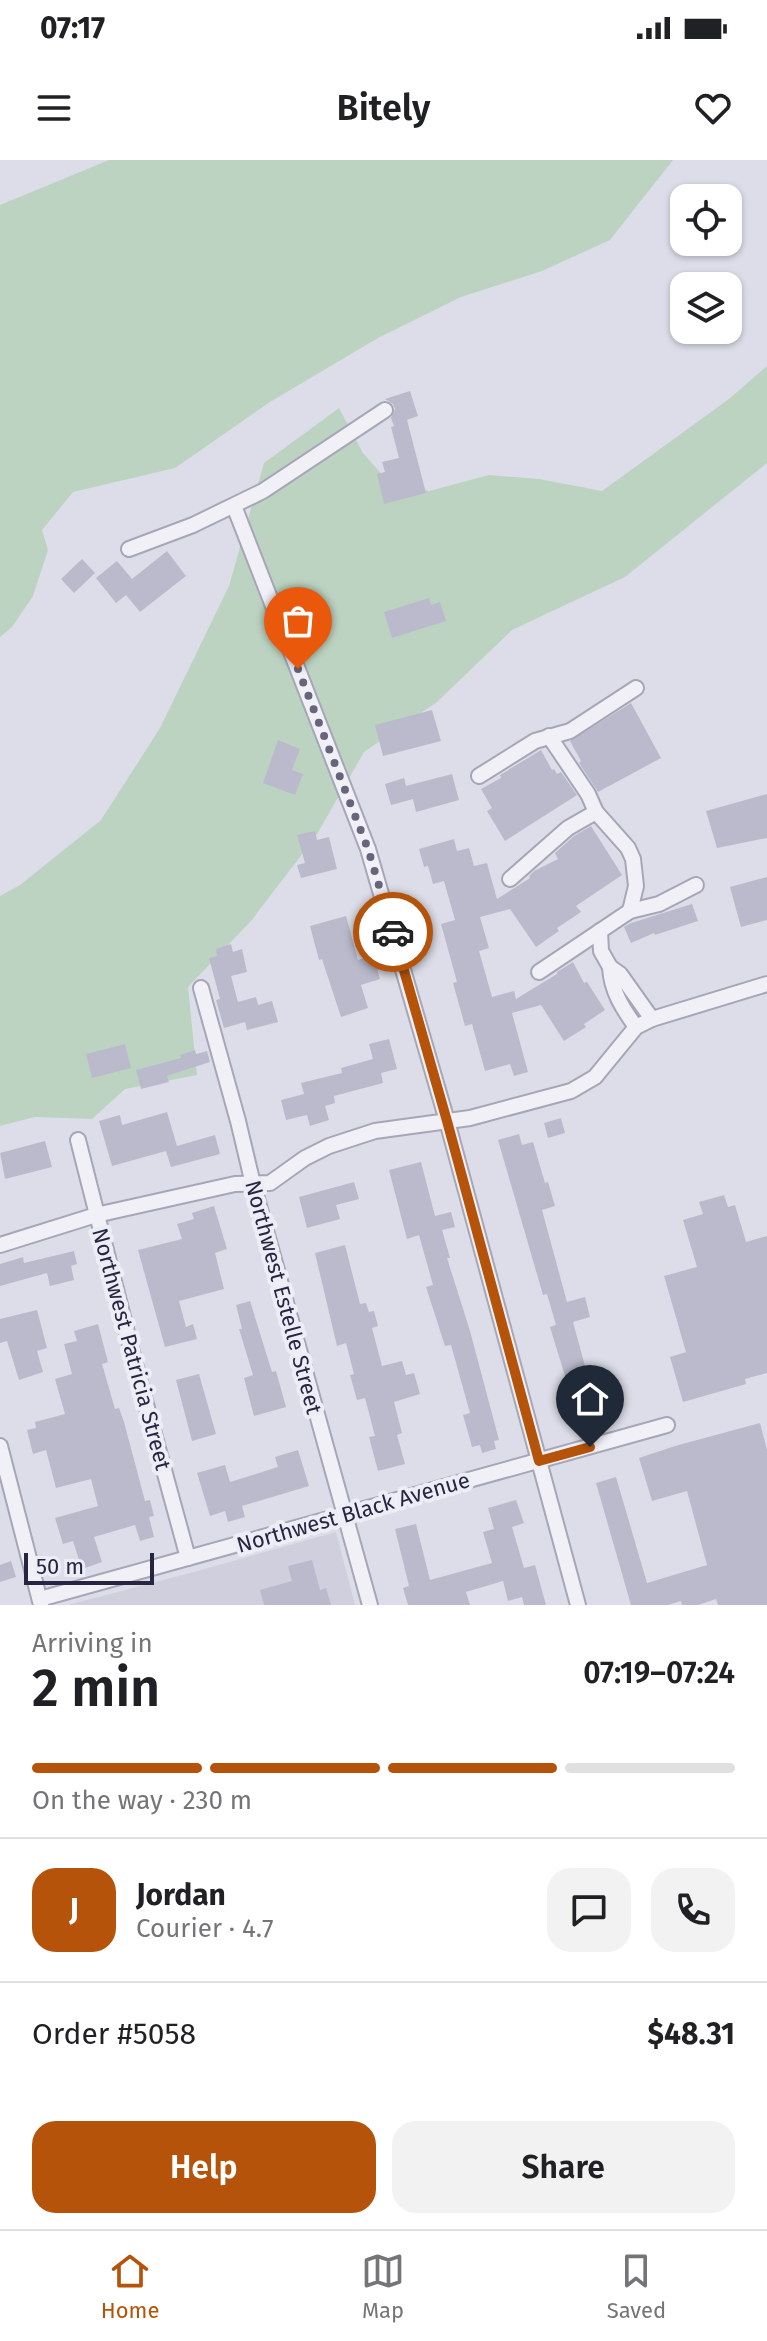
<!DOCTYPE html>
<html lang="en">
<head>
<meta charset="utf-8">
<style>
	body { margin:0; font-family:"Fira Sans",sans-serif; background:#f2f2f2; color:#202124; height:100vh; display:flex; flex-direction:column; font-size:30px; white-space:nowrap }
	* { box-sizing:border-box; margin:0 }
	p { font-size:26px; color:#757577 }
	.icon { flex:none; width:44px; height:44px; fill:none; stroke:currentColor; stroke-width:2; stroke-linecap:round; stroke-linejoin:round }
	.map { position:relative; height:1445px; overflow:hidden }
	.details { display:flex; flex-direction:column; background:#fff; flex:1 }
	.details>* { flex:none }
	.buttons { position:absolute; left:670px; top:24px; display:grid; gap:16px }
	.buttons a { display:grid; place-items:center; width:72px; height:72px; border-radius:16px; background:#fff; box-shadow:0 2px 6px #0004; font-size:40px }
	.scale { position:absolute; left:24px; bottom:20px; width:130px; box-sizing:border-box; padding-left:8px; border:4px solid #272541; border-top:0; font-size:22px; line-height:28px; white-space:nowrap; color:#272541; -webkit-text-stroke:6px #ededf6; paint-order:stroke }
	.pin { position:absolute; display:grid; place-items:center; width:68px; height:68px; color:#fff; margin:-82px -34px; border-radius:50% 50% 50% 0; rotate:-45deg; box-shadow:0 0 8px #0007 }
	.pin .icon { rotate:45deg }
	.courier { position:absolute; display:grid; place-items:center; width:80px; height:80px; margin:-40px; border:6px solid #b45309; border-radius:50%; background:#fff; color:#222; box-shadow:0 2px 10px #0007 }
	.head em { font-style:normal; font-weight:600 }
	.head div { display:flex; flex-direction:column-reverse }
	.head { display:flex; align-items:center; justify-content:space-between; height:136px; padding:0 32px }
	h1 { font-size:52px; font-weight:600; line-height:60px }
	.bar { display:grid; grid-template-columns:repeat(4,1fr); gap:12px 8px; align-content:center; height:96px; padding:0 32px }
	.bar i { height:10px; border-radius:6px; background:#e0e0e0 }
	.bar .current { background:#b45309 }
	.bar p { grid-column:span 4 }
	.line { display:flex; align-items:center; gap:20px; padding:0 32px; border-top:2px solid #e0e0e0 }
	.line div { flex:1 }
	.round { display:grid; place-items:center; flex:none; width:84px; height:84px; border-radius:24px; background:#f2f2f2 }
	.primary-button { display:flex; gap:16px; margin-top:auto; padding:16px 32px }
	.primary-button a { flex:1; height:92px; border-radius:24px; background:#b45309; color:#fff; font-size:32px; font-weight:600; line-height:92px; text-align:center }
	.primary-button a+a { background:#f2f2f2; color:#202124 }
	.status { display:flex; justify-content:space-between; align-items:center; height:56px; padding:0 40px; background:#fff; direction:ltr }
	.status svg { height:22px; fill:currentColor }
	header { display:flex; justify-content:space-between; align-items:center; height:104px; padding:0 32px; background:#fff; font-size:36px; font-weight:600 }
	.menu { display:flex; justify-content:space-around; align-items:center; height:112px; border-top:2px solid #e0e0e0; background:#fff; font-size:22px; color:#757577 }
	.menu a { display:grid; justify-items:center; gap:4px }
	.menu .current { color:#b45309 }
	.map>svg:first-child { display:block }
	.built { fill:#cfcfde }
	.green { fill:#bdd3c1 }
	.building { fill:#bbbacc }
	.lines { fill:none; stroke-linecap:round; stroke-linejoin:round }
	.street-casing { stroke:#a6a6b7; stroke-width:18 }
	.street { stroke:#f1f0f7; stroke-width:14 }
	.done { stroke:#67657c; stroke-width:8; stroke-dasharray:0 14.4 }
	.route { stroke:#b45309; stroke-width:10 }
	.labels { text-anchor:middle; stroke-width:8; stroke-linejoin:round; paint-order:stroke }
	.street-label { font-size:22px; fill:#272541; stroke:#ededf6 }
</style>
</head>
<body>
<div class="status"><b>07:17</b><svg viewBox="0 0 49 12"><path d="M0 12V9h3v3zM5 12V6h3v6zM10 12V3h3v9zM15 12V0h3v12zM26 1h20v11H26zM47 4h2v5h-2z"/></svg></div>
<header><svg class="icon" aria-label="menu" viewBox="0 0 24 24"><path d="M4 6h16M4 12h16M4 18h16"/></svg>Bitely<svg class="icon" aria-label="heart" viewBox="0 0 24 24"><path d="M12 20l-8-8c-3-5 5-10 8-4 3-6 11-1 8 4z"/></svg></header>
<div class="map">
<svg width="767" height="1445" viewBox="0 0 767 1445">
	<rect width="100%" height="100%" fill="#dddde9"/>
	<path class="built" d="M336,1372L355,1445H68L190,1413Z"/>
	<g class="green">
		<path d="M109,0H673L610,80L542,111L461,137L378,178L270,242L175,308L73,332L42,370L48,390L33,436L12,467L0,477V45Z"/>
		<path d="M767,206V303L625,417L512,470L437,542L364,592L316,676L251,761L188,827L197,915L125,929L92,959L35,957L0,966V736L20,725L101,660L160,568L229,426L264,303L339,248L363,293L386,319L429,331L489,315L539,319L602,331L729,239Z"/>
	</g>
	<g class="building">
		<path d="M410,231L418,256L407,260L426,333L384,344L377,314L385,312L382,302L399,298L391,267L394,266L391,258L395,249L393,244L385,239Z"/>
		<path d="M167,391L186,416L140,452L126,435L116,443L96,418L117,401L132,419Z"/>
		<path d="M82,399L95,413L74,433L61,419Z"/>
		<path d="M429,438L431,445L440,442L446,461L392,478L384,452Z"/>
		<path d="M631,543L661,598L598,632L579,603L581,601L570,581Z"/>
		<path d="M432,550L441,581L383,596L375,565Z"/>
		<path d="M278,580L300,589L292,610L303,614L295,635L263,623Z"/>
		<path d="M541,590L552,610L554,609L557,614L561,612L577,635L505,681L487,651L492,648L481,629L501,618L500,615Z"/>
		<path d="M452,614L459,640L416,652L413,639L391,645L385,624L404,618L406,626Z"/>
		<path d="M767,634V678L717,688L706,651Z"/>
		<path d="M591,666L622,715L576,746L581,752L557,768L559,771L536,787L510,749L480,757L489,788L479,791L492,837L514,831L516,839L557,814V812L573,802L584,823L587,822L605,850L584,864L586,867L564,881L541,845L512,853L528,912L514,916L510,904L485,911L472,864L465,866L453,823L457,822L441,764L455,760L444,721L433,724L428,706L424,707L419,689L454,679L457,691L469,688L474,706L487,703L497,739L530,718L529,716L534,711L558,699L555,693L574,676Z"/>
		<path d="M315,671L317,680L329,677L337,709L301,718L297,705L305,703L297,675Z"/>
		<path d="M767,717V760L741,767L730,727Z"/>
		<path d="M692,744L698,761L655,775L654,773L631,783L624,767L631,763Z"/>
		<path d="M346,756L358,800L373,795L380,819L361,825L368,848L341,857L322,799L319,800L310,766Z"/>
		<path d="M231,784L233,792L242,789L247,812L231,816L238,842L256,837L258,845L272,841L278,862L247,870L245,862L224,868L216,840L220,839L209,798L217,796L216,789Z"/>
		<path d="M389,879L397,909L381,913L383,923L334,936L335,943L325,946L329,960L310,966L307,955L286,960L281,940L304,934L301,923L342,913L341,908L373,899L369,884Z"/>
		<path d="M125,884L131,908L92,918L86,894Z"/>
		<path d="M195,890L196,894L207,891L210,902L167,916L169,922L141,929L136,910L181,898L180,895Z"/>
		<path d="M167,952L177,986L215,975L220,994L171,1007L166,991L112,1006L99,961L120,955L122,965Z"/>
		<path d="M561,958L565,973L548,978L544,963Z"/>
		<path d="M519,974L522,985L533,982L545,1023L548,1022L555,1046L542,1050L567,1142L585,1137L590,1157L573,1162L596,1246L576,1252L550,1167L556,1165L547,1134L543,1135L498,980Z"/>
		<path d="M45,981L52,1007L5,1019L0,993Z"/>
		<path d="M421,1002L435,1056L451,1052L455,1067L442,1070L450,1098H447L470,1171L499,1280L494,1281L496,1289L482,1293L480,1285L472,1287L463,1255L470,1253L451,1185L445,1186L426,1127L433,1125L419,1075L407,1079L389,1010Z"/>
		<path d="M354,1022L359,1039L336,1045L340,1059L307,1068L299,1037Z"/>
		<path d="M724,1035L728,1047L735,1045L746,1082L767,1076V1213L745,1219L746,1224L683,1242L670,1197L686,1192L664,1116L697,1107L683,1060L703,1054L699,1042Z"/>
		<path d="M214,1046L227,1089L215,1093L224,1129L179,1141L186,1167L193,1164L197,1179L165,1187L138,1090L182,1079L177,1064L194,1059L192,1053Z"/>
		<path d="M345,1085L360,1144L366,1143L369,1152L374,1151L378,1166L372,1168L382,1206L402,1201L406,1215L414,1213L420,1234L394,1242L402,1273L397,1275L405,1304L378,1311L369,1277L375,1276L365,1238L357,1240L350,1215L354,1214L346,1183L337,1186L315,1093Z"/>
		<path d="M74,1091L77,1104L71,1106L74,1120L50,1126L47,1113L0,1126V1104L23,1097L24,1103Z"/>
		<path d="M250,1141L272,1212L276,1211L286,1247L254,1256L244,1218L253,1215L239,1169H242L236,1145Z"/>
		<path d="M37,1150L47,1188L37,1191L43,1212L19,1220L7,1181L0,1183V1159Z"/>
		<path d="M98,1164L108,1202L102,1204L115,1249L119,1248L124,1262L145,1341L150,1340L154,1356L149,1357L154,1377L140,1381L135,1365L94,1377L102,1402L82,1409L73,1381L63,1384L55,1358L98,1346L91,1319L56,1328L46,1290L33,1294L27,1270L36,1268L35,1262L65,1254L55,1219L72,1214L64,1184L77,1181L74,1171Z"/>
		<path d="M199,1214L216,1274L192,1281L176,1220Z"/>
		<path d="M760,1263L767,1290V1445H718L716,1439L698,1445H682L681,1441L668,1445H631L596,1323L616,1317L647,1423L707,1405L687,1331L652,1341L639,1298L675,1286Z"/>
		<path d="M298,1290L309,1326L242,1346L245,1357L228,1362L225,1351L210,1356L197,1313L225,1305L230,1322L278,1307L275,1297Z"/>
		<path d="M516,1340L524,1363L512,1367L524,1408L535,1405L546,1445H524L522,1437L508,1441L503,1421L466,1432L470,1445H408L403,1428L409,1426L395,1369L416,1364L430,1420L492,1403L483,1372L494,1369L488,1348Z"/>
		<path d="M312,1400L320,1430L326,1428L331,1445H264L260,1430L292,1421L288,1406Z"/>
		<path d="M11,1401L16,1417L0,1422V1405Z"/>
	</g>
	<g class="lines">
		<g class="street-casing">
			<g id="street">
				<path d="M234,346L368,689L447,961L578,1445"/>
				<path d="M129,389L193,365L263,331L385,250"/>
				<path d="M549,576L588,634L596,652L628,688L633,699L636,726L630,751"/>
				<path d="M479,616L535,581L570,571L636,528"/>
				<path d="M510,719L568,668L596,652"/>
				<path d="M600,771L601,791L610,807"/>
				<path d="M539,812L630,751L659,744L696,725"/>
				<path d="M201,828L238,961L253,1024L370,1445"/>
				<path d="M636,867C623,849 611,831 610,807L620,814L652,859"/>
				<path d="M78,980L135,1204L188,1398"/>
				<path d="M0,1085L96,1055L235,1024L270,1023L305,998L329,986L375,971L470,958L571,931L595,917L636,867L652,859L767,824"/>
				<path d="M0,1286L41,1445"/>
				<path d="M40,1439L667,1265"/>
			</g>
		</g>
		<use href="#street" class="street"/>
	</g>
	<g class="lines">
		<path class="done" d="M298,509L368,689L393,772"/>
		<path class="route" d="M393,772L447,961L539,1301L590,1287"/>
	</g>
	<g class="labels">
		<g class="street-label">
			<text transform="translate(284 1137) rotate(75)" y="8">Northwest Estelle Street</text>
			<text transform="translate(132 1189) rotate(75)" y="8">Northwest Patricia Street</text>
			<text transform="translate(353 1352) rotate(-16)" y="8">Northwest Black Avenue</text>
		</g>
	</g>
</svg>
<div class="buttons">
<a><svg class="icon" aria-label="locate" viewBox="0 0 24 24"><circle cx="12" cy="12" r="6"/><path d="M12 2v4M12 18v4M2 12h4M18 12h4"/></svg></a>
<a><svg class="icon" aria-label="layers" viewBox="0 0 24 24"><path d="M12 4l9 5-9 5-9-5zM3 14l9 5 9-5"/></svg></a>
</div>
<div class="scale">50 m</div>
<div class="pin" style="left:298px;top:509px;background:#ea580c"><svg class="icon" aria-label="bag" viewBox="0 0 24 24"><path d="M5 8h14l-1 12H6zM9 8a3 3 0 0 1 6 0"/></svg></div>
<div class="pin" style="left:590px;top:1287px;background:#1f2937"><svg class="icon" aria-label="home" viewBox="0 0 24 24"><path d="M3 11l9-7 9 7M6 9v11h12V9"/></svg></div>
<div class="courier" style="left:393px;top:772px"><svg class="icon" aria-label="car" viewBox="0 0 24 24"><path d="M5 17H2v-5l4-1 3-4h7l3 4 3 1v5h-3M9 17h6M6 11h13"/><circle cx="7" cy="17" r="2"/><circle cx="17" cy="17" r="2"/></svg></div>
</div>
<section class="details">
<div class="head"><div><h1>2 min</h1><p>Arriving in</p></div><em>07:19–07:24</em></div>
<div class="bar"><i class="current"></i><i class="current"></i><i class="current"></i><i></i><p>On the way · 230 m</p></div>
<div class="line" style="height:144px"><b class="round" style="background:#b45309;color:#fff">J</b><div><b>Jordan</b><p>Courier · 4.7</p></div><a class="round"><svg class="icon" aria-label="chat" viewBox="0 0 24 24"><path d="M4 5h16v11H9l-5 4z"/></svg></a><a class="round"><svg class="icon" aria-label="phone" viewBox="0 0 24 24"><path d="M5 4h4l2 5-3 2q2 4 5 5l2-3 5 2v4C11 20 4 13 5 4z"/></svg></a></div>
<div class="line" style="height:104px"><div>Order #5058</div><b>$48.31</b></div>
<div class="primary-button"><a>Help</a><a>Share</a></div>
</section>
<nav class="menu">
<a class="current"><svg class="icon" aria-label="home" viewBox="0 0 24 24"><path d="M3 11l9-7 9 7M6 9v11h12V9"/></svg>Home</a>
<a><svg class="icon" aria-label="map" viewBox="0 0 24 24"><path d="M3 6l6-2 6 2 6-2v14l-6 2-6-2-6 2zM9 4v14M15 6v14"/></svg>Map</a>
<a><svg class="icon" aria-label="saved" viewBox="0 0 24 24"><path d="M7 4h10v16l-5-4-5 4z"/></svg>Saved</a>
</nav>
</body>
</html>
